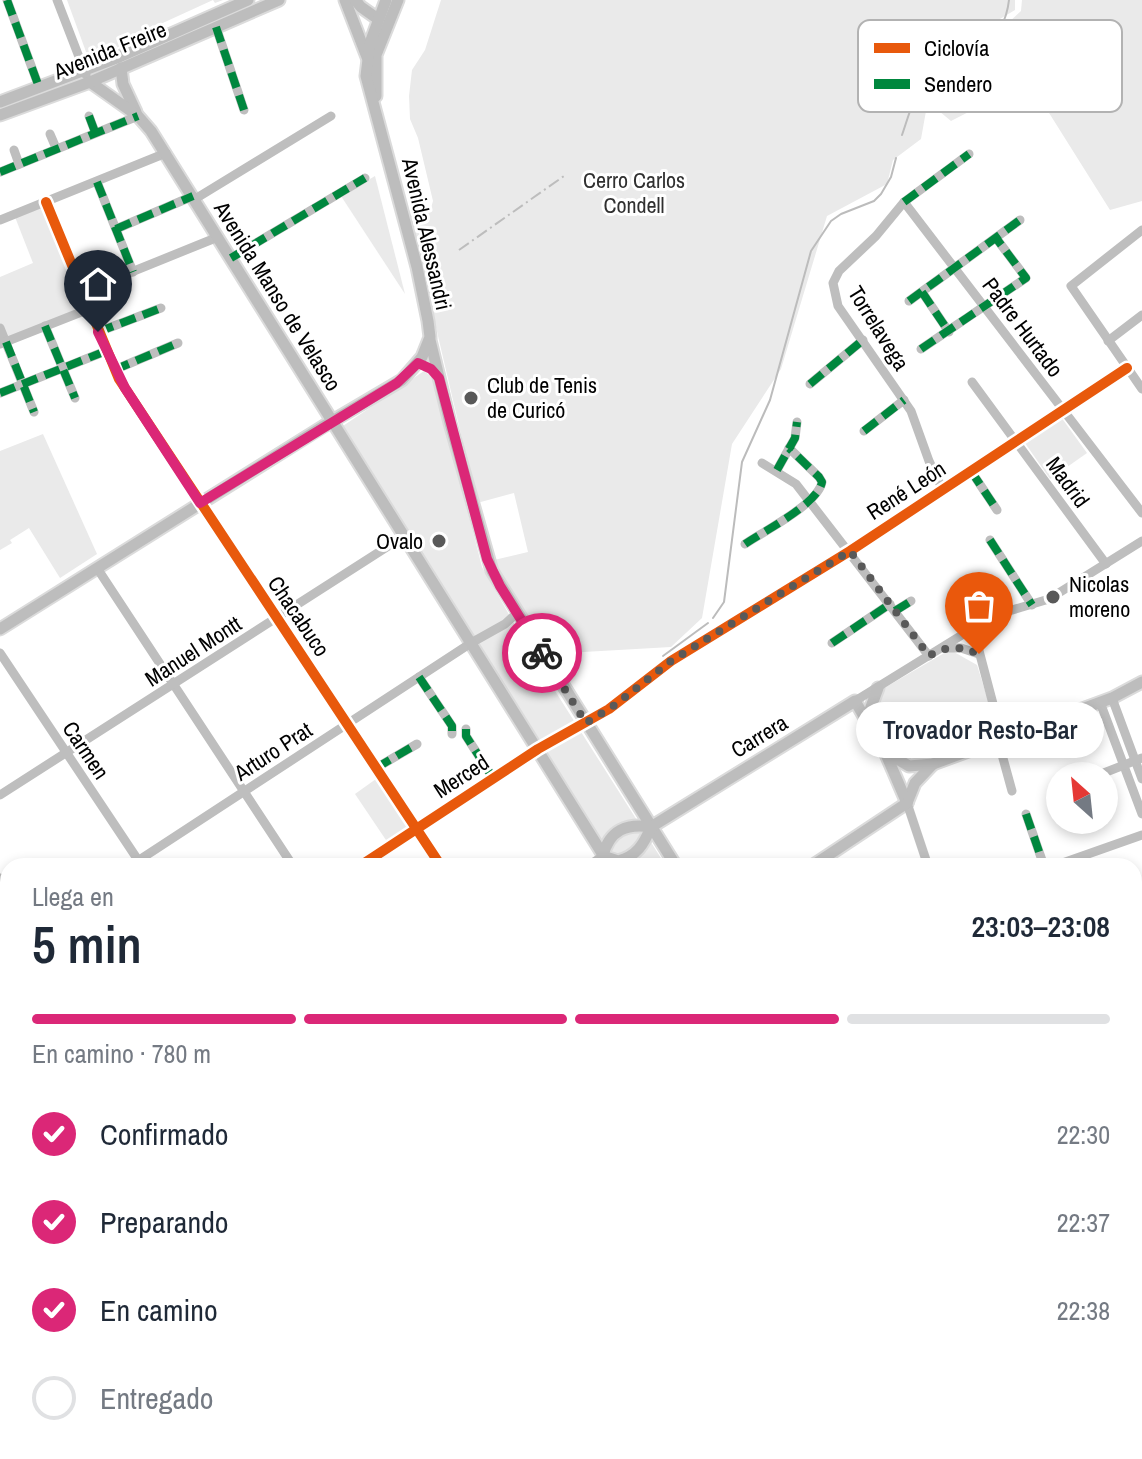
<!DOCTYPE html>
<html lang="es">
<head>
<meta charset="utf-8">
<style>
	body { margin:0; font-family:"Archivo Narrow",sans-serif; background:#f2f2f3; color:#1f2937; height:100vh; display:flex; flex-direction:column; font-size:30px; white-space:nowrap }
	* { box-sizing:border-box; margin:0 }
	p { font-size:26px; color:#747a83 }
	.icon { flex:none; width:44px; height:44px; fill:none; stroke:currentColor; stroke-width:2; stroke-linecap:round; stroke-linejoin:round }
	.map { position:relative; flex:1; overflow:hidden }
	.panel { position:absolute; left:0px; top:858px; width:1142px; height:602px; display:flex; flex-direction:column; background:#fff; border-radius:24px 24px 0 0; box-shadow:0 4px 12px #0003 }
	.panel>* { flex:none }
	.needle { width:52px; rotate:333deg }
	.controls { position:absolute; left:1046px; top:762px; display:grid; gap:16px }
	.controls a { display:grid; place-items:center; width:72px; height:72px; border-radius:50%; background:#fff; box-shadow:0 4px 12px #0003; font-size:40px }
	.pin { position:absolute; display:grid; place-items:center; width:68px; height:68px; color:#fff; margin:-82px -34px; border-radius:50% 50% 50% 0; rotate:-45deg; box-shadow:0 0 8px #0007 }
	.pin .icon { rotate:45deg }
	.courier { position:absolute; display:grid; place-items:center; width:80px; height:80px; margin:-40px; border:6px solid #db2777; border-radius:50%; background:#fff; color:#222; box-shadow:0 2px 10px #0007 }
	.bubble { position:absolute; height:56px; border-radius:28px; background:#fff; box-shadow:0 4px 12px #0003; font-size:26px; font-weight:600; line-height:56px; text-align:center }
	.summary em { font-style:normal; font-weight:600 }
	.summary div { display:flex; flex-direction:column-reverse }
	.summary { display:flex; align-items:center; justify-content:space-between; height:136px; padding:0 32px }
	h1 { font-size:52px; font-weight:600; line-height:60px }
	.bar { display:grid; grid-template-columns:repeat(4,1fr); gap:12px 8px; align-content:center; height:96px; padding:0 32px }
	.bar i { height:10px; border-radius:6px; background:#e0e1e3 }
	.bar .on { background:#db2777 }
	.bar p { grid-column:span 4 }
	ol { padding:0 32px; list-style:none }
	li { display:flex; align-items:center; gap:24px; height:88px }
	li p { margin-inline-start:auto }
	li .icon { padding:8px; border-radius:50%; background:#db2777; color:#fff; stroke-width:4 }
	li:last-child { color:#747a83 }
	li i { width:44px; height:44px; border:4px solid #e0e1e3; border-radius:50% }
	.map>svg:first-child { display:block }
	.green { fill:#eaeaea }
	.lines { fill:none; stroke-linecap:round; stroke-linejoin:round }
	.stream { stroke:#bcbcbc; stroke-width:2 }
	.major-casing { stroke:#dbdbdb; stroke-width:15 }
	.minor { stroke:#bebebe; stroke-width:9 }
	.major { stroke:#bdbdbd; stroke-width:11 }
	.rail { stroke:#bdbdbd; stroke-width:2; stroke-dasharray:12 4 2 4; stroke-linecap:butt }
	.quiet { stroke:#00873e; stroke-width:8; stroke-dasharray:16 8; stroke-linecap:butt }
	.cycleway-casing { stroke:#fff; stroke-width:15 }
	.cycleway { stroke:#e8590c; stroke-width:10 }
	.done { stroke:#595959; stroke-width:8; stroke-dasharray:0 14.4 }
	.route { stroke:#db2777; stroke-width:10 }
	.poi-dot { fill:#595959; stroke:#fff; stroke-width:3 }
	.labels { text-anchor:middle; stroke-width:6; stroke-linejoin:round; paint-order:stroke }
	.street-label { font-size:22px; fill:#000; stroke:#fff }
	.park-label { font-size:22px; fill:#303030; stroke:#fff }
	.poi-label { font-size:22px; fill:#000; stroke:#fff; text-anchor:start }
	.key { fill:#fff; stroke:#b2b2b2; stroke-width:2 }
	.key-label { font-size:22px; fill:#000 }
</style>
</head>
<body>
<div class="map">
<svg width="1142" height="1459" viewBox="0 0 1142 1459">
	<rect width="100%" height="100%" fill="#fff"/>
	<g class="green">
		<path d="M67,0H223L215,3L213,0L154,27L152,32L89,60Z"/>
		<path d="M441,0H1015V10L953,47L918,98L926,111L921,139L893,160L887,184L827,216L781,369L732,444L702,618L671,647L566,653L549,661L498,576L494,560L528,552L514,493L477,503L410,216L430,212L433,201L418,138L410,119L409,96L412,70L425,50Z"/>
		<path d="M1022,0H1142V201L1110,210L1029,81L951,121L933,106L955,72L1021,11Z"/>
		<path d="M375,176L405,294L341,196Z"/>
		<path d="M42,207L83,308L6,339L0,323V277L33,263L15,217Z"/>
		<path d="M424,371L434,378L482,567L531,653L666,866H617L340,428Z"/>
		<path d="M1061,417L1087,453L1050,479L1025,443Z"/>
		<path d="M43,434L97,554L60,578L29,528L10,540L12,543L0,550V451Z"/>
		<path d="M946,652H954L977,665L993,716C986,745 912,773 890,749C882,741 877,726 872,715L881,692L886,687Z"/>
		<path d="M376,779L409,829L388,843L355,794Z"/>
	</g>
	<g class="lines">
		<g class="stream">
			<path d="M979,46C998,41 1007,18 1009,0"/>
			<path d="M902,135C910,112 926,53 951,44C957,42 963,44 970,45"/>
			<path d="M713,618L724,602L742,462L770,400L811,251L831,221L841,214L874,201L881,194L891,177L896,158"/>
			<path d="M663,656L708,623"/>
		</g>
		<g class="major-casing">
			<g id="major">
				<path d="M345,0L367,57"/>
				<path d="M355,0L361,7L378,19"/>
				<path d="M121,68L123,84L136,112"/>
				<path d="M90,82L138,116L151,131L610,866"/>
				<path d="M376,96V55L398,0"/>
				<path d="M0,102L119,57L248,0"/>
				<path d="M0,115L90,82L279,0"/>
				<path d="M430,340L450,423L492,571L676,866"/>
				<path d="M0,629L324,426L402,380L422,357L430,337L428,321L417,267L366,76L370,43L386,0"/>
				<path d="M867,718L878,688"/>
				<path d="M983,743L992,732L998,720"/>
				<path d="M887,753L909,766L933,764L1112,698L1142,682"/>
				<path d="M907,803L915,783L933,764"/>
				<path d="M651,827C644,844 637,856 618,861L603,856C609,830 627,823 651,827L855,701L885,752L907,803"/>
				<path d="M812,866L907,803"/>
				<path d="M982,1452L986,1459"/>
				<path d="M1045,1452L1050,1459"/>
				<path d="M382,1459L393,1452"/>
			</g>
		</g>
		<g class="minor">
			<path d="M7,0L39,87"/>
			<path d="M57,0L86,75"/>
			<path d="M216,27L244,110"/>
			<path d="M89,116L95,132"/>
			<path d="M50,134L56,148"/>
			<path d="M14,150L19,164"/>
			<path d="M0,172L138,116"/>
			<path d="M97,182L133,272"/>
			<path d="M195,199L331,116"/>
			<path d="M46,202L119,379L441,866"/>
			<path d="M904,202L1142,513"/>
			<path d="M0,220L166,153"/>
			<path d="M116,229L193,196"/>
			<path d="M1142,230L1071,286L1142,389"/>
			<path d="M231,258L365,178"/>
			<path d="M82,292L218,237"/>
			<path d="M922,292L949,332"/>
			<path d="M909,301L1020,220"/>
			<path d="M45,326L75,398"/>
			<path d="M0,328L34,412"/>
			<path d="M98,332L161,308"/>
			<path d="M1108,341L1142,315"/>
			<path d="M0,344L89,309"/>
			<path d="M921,349L1026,278L996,238"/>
			<path d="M114,370L178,343"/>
			<path d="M972,382L1106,564"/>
			<path d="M810,384L863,340"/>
			<path d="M0,393L106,351"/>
			<path d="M864,431L904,400"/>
			<path d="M762,463L796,484L929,656"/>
			<path d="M777,470L795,438L797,422"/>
			<path d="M971,471L997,510"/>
			<path d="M943,490L929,461L911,411L838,306L833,283L839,271L876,236L904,202L969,154"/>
			<path d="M990,540L1032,605"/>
			<path d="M745,544C764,531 818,504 822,482L819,477L789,448"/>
			<path d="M97,568L293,866"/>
			<path d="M895,611L911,601"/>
			<path d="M973,628L1002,738"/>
			<path d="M832,643L890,604"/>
			<path d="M944,648H961L979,654"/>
			<path d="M0,653L142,866"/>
			<path d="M419,677L452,726V734"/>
			<path d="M1112,698L1142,779"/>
			<path d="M855,701L983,622L999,614L1049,599L1142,541"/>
			<path d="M1100,702L1142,814"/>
			<path d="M466,729V736L493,778"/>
			<path d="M998,740L1012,791"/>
			<path d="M376,768L417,744"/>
			<path d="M1096,776L1142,758"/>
			<path d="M0,795L404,536"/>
			<path d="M907,803L928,866"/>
			<path d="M1026,814L1044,866"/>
			<path d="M130,866L471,643L505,624L517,613"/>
			<path d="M360,866L538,749L609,709L671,661L850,551L1127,368"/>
			<path d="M588,866L603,856"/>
			<path d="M1054,866L1142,835"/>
			<path d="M0,878L8,890"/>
			<path d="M1134,909L1142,906"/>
			<path d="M0,951L8,946"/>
			<path d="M0,1101L8,1113"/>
			<path d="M1134,1105L1142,1102"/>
			<path d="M1134,1167L1142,1163"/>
			<path d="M1134,1174L1142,1193"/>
			<path d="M0,1249L8,1244"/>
			<path d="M1134,1252L1142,1249"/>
			<path d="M0,1322L8,1335"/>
			<path d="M1134,1348L1142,1345"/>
			<path d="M1134,1385L1142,1404"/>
			<path d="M0,1399L8,1394"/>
			<path d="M80,1452L84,1459"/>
			<path d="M226,1452L230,1459"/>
			<path d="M681,1452L686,1459"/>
			<path d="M828,1452L833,1459"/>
			<path d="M139,1459L150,1452"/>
			<path d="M561,1459L569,1454"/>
			<path d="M657,1459L668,1452"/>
			<path d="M929,1459L940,1452"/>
		</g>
		<use href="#major" class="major"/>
		<path class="rail" d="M459,250L564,176"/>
		<g class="quiet">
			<path d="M7,0L39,87"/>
			<path d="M216,27L244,110"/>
			<path d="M89,116L95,132"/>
			<path d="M0,172L138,116"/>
			<path d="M97,182L133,272"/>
			<path d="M904,202L969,154"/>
			<path d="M116,229L193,196"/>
			<path d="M231,258L365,178"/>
			<path d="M922,292L949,332"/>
			<path d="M909,301L1020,220"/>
			<path d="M45,326L75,398"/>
			<path d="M98,332L161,308"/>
			<path d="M6,342L34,412"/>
			<path d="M921,349L1026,278L996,238"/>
			<path d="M114,370L178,343"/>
			<path d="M810,384L863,340"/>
			<path d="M0,393L106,351"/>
			<path d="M864,431L904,400"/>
			<path d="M777,470L795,438L797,422"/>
			<path d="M971,471L997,510"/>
			<path d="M990,540L1032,605"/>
			<path d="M745,544C764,531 818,504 822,482L819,477L789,448"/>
			<path d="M895,611L911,601"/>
			<path d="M832,643L890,604"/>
			<path d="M419,677L452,726V734"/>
			<path d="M466,729V736L493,778"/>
			<path d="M376,768L417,744"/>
			<path d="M1026,814L1044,866"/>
			<path d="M1134,1167L1142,1163"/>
			<path d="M1134,1190L1142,1187"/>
			<path d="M561,1459L569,1454"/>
		</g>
		<g class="cycleway-casing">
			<g id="cycleway">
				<path d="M46,202L119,379L441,866"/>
				<path d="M360,866L538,749L609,709L671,661L850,551L1127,368"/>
			</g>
		</g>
		<use href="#cycleway" class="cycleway"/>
	</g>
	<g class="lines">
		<path class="done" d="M542,653L586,723L615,705L671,661L850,551L929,656C947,645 960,646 979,654"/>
		<path class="route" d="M98,332L125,388L200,503L397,383L418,363L431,369L439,378L487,559L500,586L542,653"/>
	</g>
	<g class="poi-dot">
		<circle cx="471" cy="398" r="8"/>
		<circle cx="439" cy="541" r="8"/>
		<circle cx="1053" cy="597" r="8"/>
	</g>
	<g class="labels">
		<g class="street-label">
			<text transform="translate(110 50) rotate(-22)" y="8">Avenida Freire</text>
			<text transform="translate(427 234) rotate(77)" y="8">Avenida Alessandri</text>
			<text transform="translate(278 296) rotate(58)" y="8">Avenida Manso de Velasco</text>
			<text transform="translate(1023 327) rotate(53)" y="8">Padre Hurtado</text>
			<text transform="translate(879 328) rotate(58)" y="8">Torrelavega</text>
			<text transform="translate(1068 482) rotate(54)" y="8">Madrid</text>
			<text transform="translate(906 490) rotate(-33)" y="8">René León</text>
			<text transform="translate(299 616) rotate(56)" y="8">Chacabuco</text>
			<text transform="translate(193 651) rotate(-33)" y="8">Manuel Montt</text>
			<text transform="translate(759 736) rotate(-31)" y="8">Carrera</text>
			<text transform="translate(86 750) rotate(56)" y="8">Carmen</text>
			<text transform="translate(273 751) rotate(-33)" y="8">Arturo Prat</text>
			<text transform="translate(461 776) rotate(-33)" y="8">Merced</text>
		</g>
		<g class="park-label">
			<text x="634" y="188">Cerro Carlos<tspan x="634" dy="25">Condell</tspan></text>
		</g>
		<g class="poi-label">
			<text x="487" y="393">Club de Tenis<tspan x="487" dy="25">de Curicó</tspan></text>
			<text x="423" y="549" text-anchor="end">Ovalo</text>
			<text x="1069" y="592">Nicolas<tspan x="1069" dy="25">moreno</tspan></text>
		</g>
	</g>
	<rect x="858" y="20" width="264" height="92" rx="12" class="key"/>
	<rect x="874" y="43" width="36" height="10" fill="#e8590c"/>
	<rect x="874" y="79" width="36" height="10" fill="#00873e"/>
	<g class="key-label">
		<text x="924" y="56">Ciclovía</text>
		<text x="924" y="92">Sendero</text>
	</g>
</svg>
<div class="controls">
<a><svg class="needle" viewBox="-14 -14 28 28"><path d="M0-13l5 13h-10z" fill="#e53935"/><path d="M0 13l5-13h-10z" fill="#747a83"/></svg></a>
</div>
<div class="pin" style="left:979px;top:654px;background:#ea580c"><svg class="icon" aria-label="bag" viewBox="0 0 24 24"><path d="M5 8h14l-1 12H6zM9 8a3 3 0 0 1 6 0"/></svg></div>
<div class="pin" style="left:98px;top:332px;background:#1f2937"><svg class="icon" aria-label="home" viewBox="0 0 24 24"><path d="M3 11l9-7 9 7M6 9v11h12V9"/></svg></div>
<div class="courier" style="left:542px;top:653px"><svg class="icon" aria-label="bike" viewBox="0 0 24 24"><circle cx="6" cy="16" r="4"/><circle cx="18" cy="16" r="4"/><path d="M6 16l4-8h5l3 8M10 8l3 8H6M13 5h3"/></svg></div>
<div class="bubble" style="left:856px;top:702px;width:248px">Trovador Resto-Bar</div>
<section class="panel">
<div class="summary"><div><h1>5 min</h1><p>Llega en</p></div><em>23:03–23:08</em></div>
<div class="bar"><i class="on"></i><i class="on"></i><i class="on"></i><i></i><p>En camino · 780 m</p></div>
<ol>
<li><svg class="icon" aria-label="check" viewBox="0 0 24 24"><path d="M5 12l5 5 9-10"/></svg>Confirmado<p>22:30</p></li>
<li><svg class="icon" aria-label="check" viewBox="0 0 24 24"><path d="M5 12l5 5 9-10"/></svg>Preparando<p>22:37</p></li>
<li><svg class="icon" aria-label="check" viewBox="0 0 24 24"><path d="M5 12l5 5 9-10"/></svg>En camino<p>22:38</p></li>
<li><i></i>Entregado</li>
</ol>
</section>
</div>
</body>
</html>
